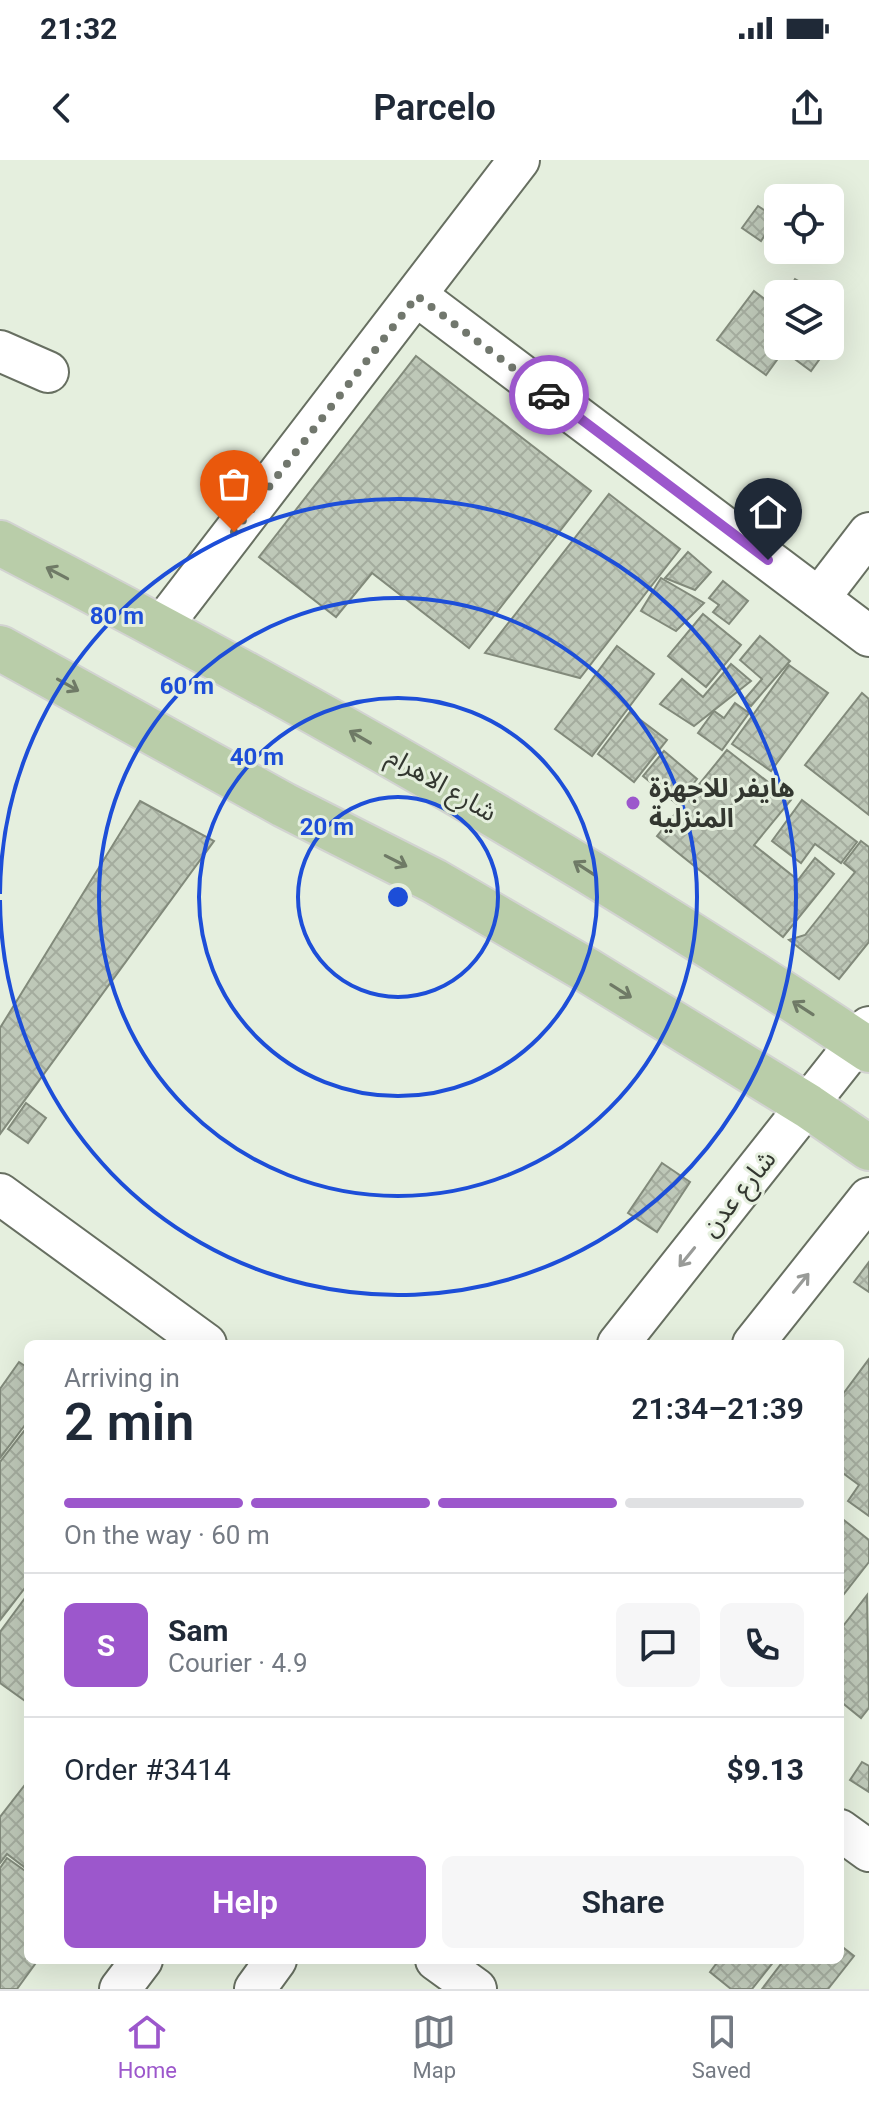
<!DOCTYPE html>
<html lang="en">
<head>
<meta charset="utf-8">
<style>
	body { margin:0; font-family:Roboto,"Noto Sans Arabic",sans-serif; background:#f6f6f7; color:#1f2937; height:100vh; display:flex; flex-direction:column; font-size:30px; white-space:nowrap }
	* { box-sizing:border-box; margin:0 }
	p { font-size:26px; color:#747a83 }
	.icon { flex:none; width:44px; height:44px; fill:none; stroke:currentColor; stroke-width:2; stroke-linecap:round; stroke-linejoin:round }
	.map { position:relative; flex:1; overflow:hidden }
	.side { position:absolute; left:24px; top:1180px; width:820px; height:624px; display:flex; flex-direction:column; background:#fff; border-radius:12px; box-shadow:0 8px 32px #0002 }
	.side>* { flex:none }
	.buttons { position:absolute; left:764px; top:24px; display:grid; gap:16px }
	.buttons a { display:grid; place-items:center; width:80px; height:80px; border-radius:12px; background:#fff; box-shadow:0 8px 32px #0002; font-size:40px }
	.pin { position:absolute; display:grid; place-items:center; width:68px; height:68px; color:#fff; margin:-82px -34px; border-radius:50% 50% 50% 0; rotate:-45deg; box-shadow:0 0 8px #0007 }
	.pin .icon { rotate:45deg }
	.courier { position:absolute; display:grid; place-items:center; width:80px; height:80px; margin:-40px; border:6px solid #9c57cc; border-radius:50%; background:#fff; color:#222; box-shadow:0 2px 10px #0007 }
	.head em { font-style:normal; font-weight:600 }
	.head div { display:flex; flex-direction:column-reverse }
	.head { display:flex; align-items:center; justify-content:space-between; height:136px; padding:0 40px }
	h1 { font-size:52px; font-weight:600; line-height:60px }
	.bar { display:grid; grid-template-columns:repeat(4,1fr); gap:12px 8px; align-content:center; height:96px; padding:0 40px }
	.bar i { height:10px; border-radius:6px; background:#e0e1e3 }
	.bar .active { background:#9c57cc }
	.bar p { grid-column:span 4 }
	.line { display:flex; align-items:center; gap:20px; padding:0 40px; border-top:2px solid #e0e1e3 }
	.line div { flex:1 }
	.round { display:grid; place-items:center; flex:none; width:84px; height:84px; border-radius:12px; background:#f6f6f7 }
	.action { display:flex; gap:16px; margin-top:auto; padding:16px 40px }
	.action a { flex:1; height:92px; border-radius:12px; background:#9c57cc; color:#fff; font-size:32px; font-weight:600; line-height:92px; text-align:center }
	.action a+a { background:#f6f6f7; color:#1f2937 }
	.status { display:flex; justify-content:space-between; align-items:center; height:56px; padding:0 40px; background:#fff; direction:ltr }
	.status svg { height:22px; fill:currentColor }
	header { display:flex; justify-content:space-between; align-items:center; height:104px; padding:0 40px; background:#fff; font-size:36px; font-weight:600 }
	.dock { display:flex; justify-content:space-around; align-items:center; height:112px; border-top:2px solid #e0e1e3; background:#fff; font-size:22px; color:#747a83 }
	.dock a { display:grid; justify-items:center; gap:4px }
	.dock .active { color:#9c57cc }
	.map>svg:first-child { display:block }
	.building { fill:url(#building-cross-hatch); stroke:#828a7b; stroke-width:2 }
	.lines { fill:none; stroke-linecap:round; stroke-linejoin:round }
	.minor-casing { stroke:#676f61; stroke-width:44 }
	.major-casing { stroke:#d2d3d1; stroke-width:48 }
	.minor { stroke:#fff; stroke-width:40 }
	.major { stroke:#b9cda9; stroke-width:44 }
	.oneway { stroke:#6f7a66 }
	.oneway2 { stroke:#999b98 }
	.done { stroke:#71776d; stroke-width:8; stroke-dasharray:0 14.4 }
	.route { stroke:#9c57cc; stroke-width:10 }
	.ring { fill:none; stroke:#1d4ed8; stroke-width:4 }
	.poi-dot { fill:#9c57cc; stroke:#e5efde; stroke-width:3 }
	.labels { text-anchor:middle; stroke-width:6; stroke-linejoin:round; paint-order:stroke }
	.street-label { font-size:26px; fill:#333730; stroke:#e5efde }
	.poi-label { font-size:26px; font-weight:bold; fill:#333730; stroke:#e5efde; text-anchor:start }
	.centre { fill:#1d4ed8; stroke:#e5efde; stroke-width:4 }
	.ring-label { font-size:24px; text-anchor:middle; font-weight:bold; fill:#1d4ed8; stroke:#e5efde; stroke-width:6; stroke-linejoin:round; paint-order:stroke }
</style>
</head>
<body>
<div class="status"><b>21:32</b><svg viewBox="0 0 49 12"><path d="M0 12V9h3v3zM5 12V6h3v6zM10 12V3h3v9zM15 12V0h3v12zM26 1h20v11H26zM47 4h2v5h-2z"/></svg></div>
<header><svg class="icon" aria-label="back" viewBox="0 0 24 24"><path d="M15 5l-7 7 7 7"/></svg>Parcelo<svg class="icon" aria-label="share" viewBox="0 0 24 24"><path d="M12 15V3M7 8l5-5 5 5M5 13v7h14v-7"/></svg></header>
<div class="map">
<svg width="869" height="1829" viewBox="0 0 869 1829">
	<defs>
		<pattern id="building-cross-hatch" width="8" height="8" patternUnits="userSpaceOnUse" patternTransform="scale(2)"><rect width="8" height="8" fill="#bec8b8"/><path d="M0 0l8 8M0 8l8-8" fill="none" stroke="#a4ac9e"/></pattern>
	</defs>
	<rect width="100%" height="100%" fill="#e5efde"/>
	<g class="building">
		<path d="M758,46L776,58L761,81L742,68Z"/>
		<path d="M795,119L813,129L810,134H787Z"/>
		<path d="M754,131L778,149V186H787L766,215L717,180Z"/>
		<path d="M800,186H829L811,211L792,197Z"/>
		<path d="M416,196L591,331L469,488L372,413L336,457L259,397Z"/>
		<path d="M609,334L680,389L580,518L485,493Z"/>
		<path d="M688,392L711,412L695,430L665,418Z"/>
		<path d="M661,418L704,443L676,471L641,451Z"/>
		<path d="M723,421L748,441L729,464L713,452L719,445L709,438Z"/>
		<path d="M703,454L741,485L706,527L668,496Z"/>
		<path d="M760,476L790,501L751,546L744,540L762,519L740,500Z"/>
		<path d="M617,486L654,514L592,596L555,569Z"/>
		<path d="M731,504L751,521L694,566L660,544L682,519L703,537Z"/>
		<path d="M789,505L828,533L771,611L732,584Z"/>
		<path d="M862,533L869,539V655L805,605Z"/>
		<path d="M735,543L749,553L722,590L698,573L714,551L724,558Z"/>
		<path d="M630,552L667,580L634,622L598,594Z"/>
		<path d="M727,590L791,640L754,685L798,720L815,698L834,714L783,777L657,676Z"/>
		<path d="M664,591L697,619L677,644L643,616Z"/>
		<path d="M802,640L857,682L841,703L815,684L801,703L772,681Z"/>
		<path d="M140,641L214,681L0,974V868Z"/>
		<path d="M861,681L869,687V782L839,819L789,780L805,775L855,712L844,703Z"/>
		<path d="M26,943L46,958L28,983L8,969Z"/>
		<path d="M662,1003L690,1022L657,1072L628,1053Z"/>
		<path d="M869,1102V1132L854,1122Z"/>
		<path d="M869,1199V1356L848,1341L859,1325L840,1311V1238Z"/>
		<path d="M19,1202L28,1208V1261L0,1298V1229Z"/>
		<path d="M28,1266V1424L0,1460V1302Z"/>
		<path d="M840,1357L869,1380V1402L840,1439Z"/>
		<path d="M28,1434V1543L0,1523V1472Z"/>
		<path d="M867,1435L869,1548L861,1558L840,1541V1470Z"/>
		<path d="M862,1602L869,1606V1632L850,1620Z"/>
		<path d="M28,1621V1710L7,1694L0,1703V1657Z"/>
		<path d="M7,1698L28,1713V1800H38L17,1829H0V1708Z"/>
		<path d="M840,1785L854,1796L828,1829H762L784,1800H840Z"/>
		<path d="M719,1800H775L752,1829H731L710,1812Z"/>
	</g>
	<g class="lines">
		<g class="minor-casing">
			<g id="minor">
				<path d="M417,136L869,476"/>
				<path d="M0,191L48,212"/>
				<path d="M819,438L869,373"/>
				<path d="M161,467L519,0"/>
				<path d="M0,1034L206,1184"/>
				<path d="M618,1184L869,867"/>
				<path d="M753,1184L869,1038"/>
				<path d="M840,1670L869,1691"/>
				<path d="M436,1800L476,1829"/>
				<path d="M120,1829L142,1800"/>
				<path d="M255,1829L276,1800"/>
			</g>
		</g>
		<g class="major-casing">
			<g id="major">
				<path d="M0,383C298,538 590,703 869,890"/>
				<path d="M0,488L284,645L434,721L585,809L808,946L869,988"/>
			</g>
		</g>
		<use href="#minor" class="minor"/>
		<use href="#major" class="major"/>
	</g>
	<defs><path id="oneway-shaft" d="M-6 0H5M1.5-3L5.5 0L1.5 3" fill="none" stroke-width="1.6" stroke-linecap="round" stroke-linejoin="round" transform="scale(2)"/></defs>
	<g class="oneway">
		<use href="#oneway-shaft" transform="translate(57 413) rotate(-152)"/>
		<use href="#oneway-shaft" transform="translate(68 525) rotate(29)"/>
		<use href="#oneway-shaft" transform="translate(360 577) rotate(-150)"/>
		<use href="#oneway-shaft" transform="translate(396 701) rotate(27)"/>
		<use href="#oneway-shaft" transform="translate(584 708) rotate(-147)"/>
		<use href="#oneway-shaft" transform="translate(621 831) rotate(32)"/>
		<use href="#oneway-shaft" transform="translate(803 848) rotate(-147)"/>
	</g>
	<g class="oneway2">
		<use href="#oneway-shaft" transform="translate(687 1097) rotate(129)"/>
		<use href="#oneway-shaft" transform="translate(801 1123) rotate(-51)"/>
	</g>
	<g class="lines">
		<path class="done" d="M234,372L417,136L549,235"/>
		<path class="route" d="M549,235L768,400"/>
	</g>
	<g class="ring">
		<circle cx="398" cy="737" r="100"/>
		<circle cx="398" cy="737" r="199"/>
		<circle cx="398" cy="737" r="299"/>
		<path d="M0 734A398 398 0 1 1 0 740"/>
	</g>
	<circle class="poi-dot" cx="633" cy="643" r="8"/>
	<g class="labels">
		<g class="street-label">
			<text transform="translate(442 624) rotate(30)" y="9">شارع الاهرام</text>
			<text transform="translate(738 1033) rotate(-51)" y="9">شارع عدن</text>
		</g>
		<g class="poi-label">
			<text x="649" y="637">هايفر للاجهزة<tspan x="649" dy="30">المنزلية</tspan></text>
		</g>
	</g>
	<circle cx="398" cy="737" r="12" class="centre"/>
	<g class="ring-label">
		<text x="117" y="464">80 m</text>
		<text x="187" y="534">60 m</text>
		<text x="257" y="605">40 m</text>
		<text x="327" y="675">20 m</text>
	</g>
</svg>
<div class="buttons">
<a><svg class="icon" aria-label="locate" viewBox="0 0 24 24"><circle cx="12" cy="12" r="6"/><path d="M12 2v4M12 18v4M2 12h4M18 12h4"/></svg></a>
<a><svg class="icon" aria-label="layers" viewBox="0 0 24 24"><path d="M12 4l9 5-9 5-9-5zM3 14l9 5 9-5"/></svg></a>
</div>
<div class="pin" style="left:234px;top:372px;background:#ea580c"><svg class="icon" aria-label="bag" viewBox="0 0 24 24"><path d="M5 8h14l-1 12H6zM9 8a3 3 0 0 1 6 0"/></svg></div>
<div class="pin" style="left:768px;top:400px;background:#1f2937"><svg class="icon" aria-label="home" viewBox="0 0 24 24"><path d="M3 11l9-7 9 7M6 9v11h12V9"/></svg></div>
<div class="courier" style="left:549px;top:235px"><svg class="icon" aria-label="car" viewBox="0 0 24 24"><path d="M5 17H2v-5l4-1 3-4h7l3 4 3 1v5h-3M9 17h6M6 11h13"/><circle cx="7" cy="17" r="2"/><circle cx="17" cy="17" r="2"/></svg></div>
<section class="side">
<div class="head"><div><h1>2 min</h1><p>Arriving in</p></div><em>21:34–21:39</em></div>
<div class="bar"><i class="active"></i><i class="active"></i><i class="active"></i><i></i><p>On the way · 60 m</p></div>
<div class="line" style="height:144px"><b class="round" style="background:#9c57cc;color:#fff">S</b><div><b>Sam</b><p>Courier · 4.9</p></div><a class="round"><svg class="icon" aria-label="chat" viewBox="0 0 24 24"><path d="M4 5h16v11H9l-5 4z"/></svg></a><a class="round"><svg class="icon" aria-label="phone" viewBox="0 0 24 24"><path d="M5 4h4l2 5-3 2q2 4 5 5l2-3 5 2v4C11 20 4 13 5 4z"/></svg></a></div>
<div class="line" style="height:104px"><div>Order #3414</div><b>$9.13</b></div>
<div class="action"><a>Help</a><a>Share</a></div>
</section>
</div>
<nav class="dock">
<a class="active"><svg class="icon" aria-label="home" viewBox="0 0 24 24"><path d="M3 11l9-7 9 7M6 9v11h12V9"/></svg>Home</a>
<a><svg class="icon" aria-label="map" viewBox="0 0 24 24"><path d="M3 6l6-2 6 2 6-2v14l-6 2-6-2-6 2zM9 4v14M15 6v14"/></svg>Map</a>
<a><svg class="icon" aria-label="saved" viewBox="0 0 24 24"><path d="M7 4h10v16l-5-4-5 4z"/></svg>Saved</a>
</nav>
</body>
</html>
